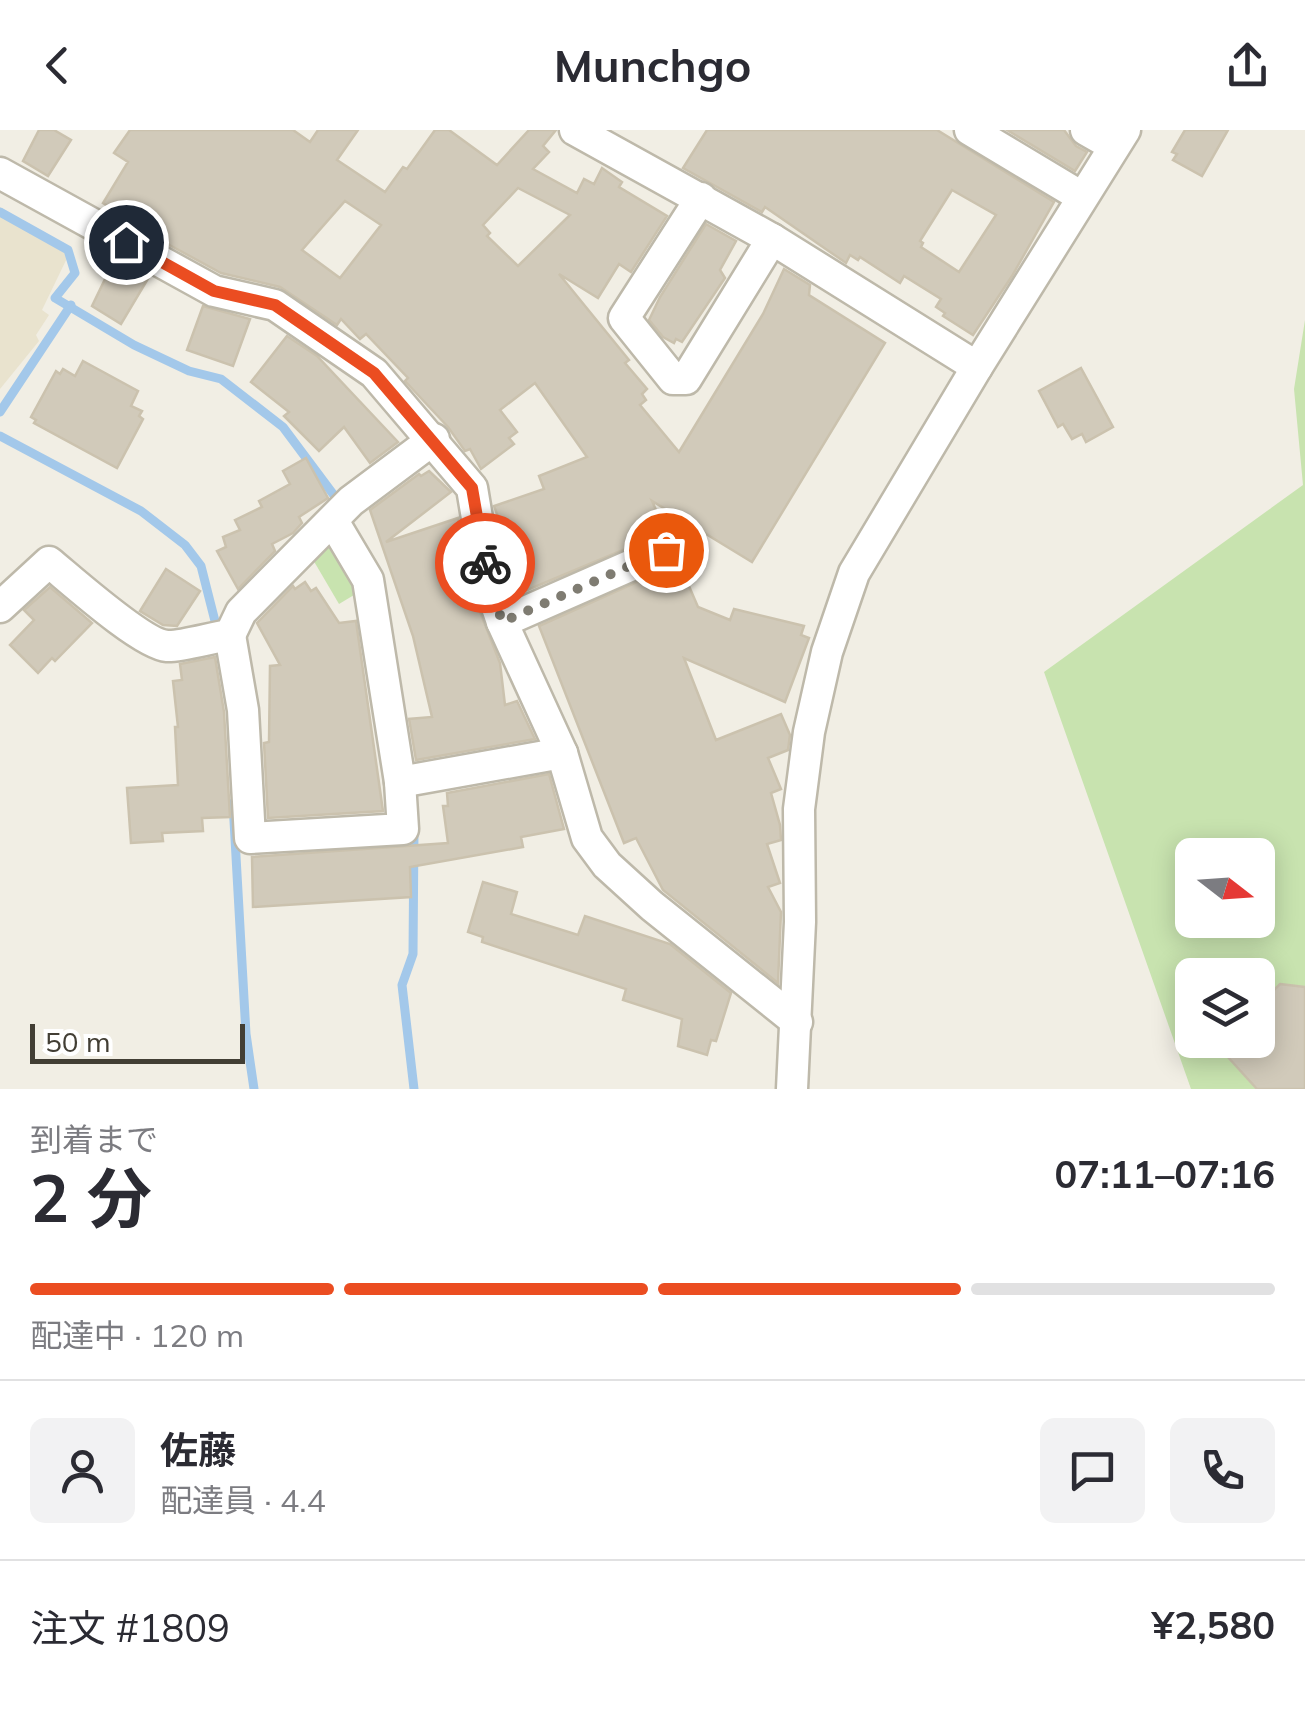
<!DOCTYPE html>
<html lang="ja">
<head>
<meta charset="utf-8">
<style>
	body { margin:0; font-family:Mulish,"Noto Sans JP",sans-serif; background:#f2f2f3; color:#2b2b33; height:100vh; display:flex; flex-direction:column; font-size:38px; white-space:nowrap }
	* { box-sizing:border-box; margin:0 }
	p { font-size:32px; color:#7c7c81 }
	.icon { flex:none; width:55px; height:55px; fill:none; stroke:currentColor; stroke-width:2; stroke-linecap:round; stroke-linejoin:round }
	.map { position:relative; height:959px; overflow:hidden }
	.side { display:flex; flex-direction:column; background:#fff; flex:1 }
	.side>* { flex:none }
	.needle { width:65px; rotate:107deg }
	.buttons { position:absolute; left:1175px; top:708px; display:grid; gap:20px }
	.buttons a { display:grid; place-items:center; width:100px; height:100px; border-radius:15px; background:#fff; box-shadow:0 5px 25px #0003; font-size:50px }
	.scale { position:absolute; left:30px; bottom:25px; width:215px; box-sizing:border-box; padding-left:10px; border:5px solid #423e34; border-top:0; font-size:28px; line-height:35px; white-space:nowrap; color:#423e34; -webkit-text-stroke:8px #fff; paint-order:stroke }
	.pin { position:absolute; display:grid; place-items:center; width:85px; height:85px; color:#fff; margin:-42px; border:5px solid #fff; border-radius:50%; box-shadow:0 2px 10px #0007 }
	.courier { position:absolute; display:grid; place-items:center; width:100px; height:100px; margin:-50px; border:8px solid #eb4d21; border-radius:50%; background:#fff; color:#222; box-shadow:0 2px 12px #0007 }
	.headline em { font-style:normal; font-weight:700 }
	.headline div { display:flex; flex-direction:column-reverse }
	.headline { display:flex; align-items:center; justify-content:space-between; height:170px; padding:0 30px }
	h1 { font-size:65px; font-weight:700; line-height:75px }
	.bar { display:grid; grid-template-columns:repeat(4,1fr); gap:15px 10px; align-content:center; height:120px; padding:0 30px }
	.bar i { height:12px; border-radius:8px; background:#e1e1e2 }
	.bar .active { background:#eb4d21 }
	.bar p { grid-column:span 4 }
	.line { display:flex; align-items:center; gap:25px; padding:0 30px; border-top:2px solid #e1e1e2 }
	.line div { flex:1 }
	.round { display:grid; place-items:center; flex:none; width:105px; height:105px; border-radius:15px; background:#f2f2f3 }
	header { display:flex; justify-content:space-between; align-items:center; height:130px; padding:0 30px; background:#fff; font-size:45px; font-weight:700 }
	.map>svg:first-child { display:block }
	.education { fill:#e9e3ce }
	.green { fill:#c8e3af; fill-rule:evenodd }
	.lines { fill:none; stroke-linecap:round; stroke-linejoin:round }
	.stream { stroke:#a3c8ea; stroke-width:9 }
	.building { fill:#d1caba; stroke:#cbc2ae; stroke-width:2.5; fill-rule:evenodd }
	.street-casing { stroke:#beb9aa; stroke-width:35 }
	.street { stroke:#fff; stroke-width:30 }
	.done { stroke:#7f7c72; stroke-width:10; stroke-dasharray:0 18 }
	.route { stroke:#eb4d21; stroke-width:12 }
</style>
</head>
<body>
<header><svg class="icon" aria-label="back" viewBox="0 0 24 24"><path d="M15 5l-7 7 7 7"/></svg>Munchgo<svg class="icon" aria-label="share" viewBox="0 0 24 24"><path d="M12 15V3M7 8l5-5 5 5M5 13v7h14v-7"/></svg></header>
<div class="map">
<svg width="1305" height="959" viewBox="0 0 1305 959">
	<rect width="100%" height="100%" fill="#f1eee4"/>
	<path class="education" d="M0,77L70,122L42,180L49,185L36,205L39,211L0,259Z"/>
	<g class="green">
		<path d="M1305,190V959H1191L1044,542L1303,355L1294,259ZM1192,725H1258V790H1192ZM1192,845H1258V910H1192Z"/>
		<path d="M329,411L359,462L339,474L312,428Z"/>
	</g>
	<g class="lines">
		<g class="stream">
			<path d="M0,82L68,120L75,143L55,168L134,215L189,241L221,249L283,297L339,372"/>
			<path d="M0,282L71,175"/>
			<path d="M0,306L141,381L185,415L201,436L218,503"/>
			<path d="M233,673L246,904L254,959"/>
			<path d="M414,959L402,855L413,824L414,700"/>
		</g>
	</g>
	<g class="building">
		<path d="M39,0H54L71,10L48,46L23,31Z"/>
		<path d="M130,0H293L310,12L318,0H358L337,30L385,62L403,37L407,39L435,0H449L497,35L529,0H556L543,16L549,22L533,39L577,63L584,49L594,54L602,38L622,52L619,57L667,86L631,142L619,134L598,168L559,144L629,230L625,233L647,259L642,264L646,270L640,275L679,322L763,184L784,139L810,155L809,165L885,213L752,432L652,371L666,402L525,461L494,376L544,359L539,346L587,327L535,253L500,280L517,302L509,308L514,314L481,339L470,319L465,321L448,297L405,251L408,248L366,204L360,209L341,189L337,195L280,157L221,143L140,99L141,96L103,73L128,32L114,23ZM518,58L570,85L518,136L487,106L490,103L483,95ZM345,71L381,95L340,148L302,120Z"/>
		<path d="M707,0H937L1054,72L1012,146L973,205L943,186L945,183L936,177L941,169L904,146L900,153L860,127L858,130L850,125L846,133L765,77L762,82L683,38ZM952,60L996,85L959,142L921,117L923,113L920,111Z"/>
		<path d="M1007,0H1064L1076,16L1087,22L1075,41Z"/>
		<path d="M1185,0H1228L1202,46L1173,30L1177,24L1172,22Z"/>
		<path d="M706,94L736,111L720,140L725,148L682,212L676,209L674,213L663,207L649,190L660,167Z"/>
		<path d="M121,131L149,147L121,194L92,176L108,143L112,146Z"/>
		<path d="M203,176L250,189L233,236L187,220Z"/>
		<path d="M287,206L317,226L398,312L370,333L344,297L319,321L284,286L289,282L251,252Z"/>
		<path d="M83,231L138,261L131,276L142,281L139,286L143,289L117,338L34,293L36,290L31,287L56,241L60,244L63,239L75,246Z"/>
		<path d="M1081,238L1113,297L1086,312L1082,304L1072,309L1063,294L1058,297L1039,261Z"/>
		<path d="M306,328L328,368L299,387L302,393L293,403L272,414L275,421L238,459L217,421L226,417L223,407L240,400L235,390L262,377L259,371L290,354L283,341Z"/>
		<path d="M429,341L451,362L386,412L458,388L469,454L500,533L505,575L517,571L535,609L416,630L409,589L432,587L413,506L370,380L419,344L421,346Z"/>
		<path d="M679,433L698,477L730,490L734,479L804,496L801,505L809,508L785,572L684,528L716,610L781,584L790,605L788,620L768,628L781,659L771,663L780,695L781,710L767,714L780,753L768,757L781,782L778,853L663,760L636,708L624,713L539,496Z"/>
		<path d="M166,439L200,461L177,496L163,495L140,481Z"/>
		<path d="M305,452L311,461L316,458L339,493L356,491L383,681L268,688L264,613L269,612L270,536L280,535L257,493L293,456L295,459Z"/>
		<path d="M50,457L92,493L55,531L52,528L38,543L10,515L34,490L24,480Z"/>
		<path d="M215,527L224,582L230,687L202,688L203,701L162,703L163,711L131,713L127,658L178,655L175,597H178L173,551L182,550L180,534Z"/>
		<path d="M549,644L564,699L521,707L523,717L410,737L411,767L253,777L252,727L448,713L443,676H448L447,663Z"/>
		<path d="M483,752L517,762L511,784L578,805L585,786L670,814L731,863L716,911L711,910L707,925L678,916L682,889L623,870L626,859L482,812L483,807L468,802Z"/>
		<path d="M1280,854L1305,857V959H1257L1226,925L1229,910H1258V876Z"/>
	</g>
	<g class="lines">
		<g class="street-casing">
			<g id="street">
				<path d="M575,0L772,109L977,237"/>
				<path d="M970,0L1082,67"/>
				<path d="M1086,0L1114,16"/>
				<path d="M0,43L214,161L275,175L374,243L472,358L487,448L502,492L562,623L587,708L607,735L652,776L797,892"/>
				<path d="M701,68L624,188L673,249H686L772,109"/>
				<path d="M0,477L49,432C71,450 142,514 167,516C180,517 214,507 230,505L241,482L351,371L434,309"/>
				<path d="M502,492L666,420"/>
				<path d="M230,505L243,580L250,708L403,699L400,652L368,450L333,391"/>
				<path d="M400,652L562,623"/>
				<path d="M792,959L800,792L799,679L809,602L827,522L854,443L977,237L1125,0"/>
			</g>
		</g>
		<use href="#street" class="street"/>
	</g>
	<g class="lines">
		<path class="done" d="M485,433L502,492L666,420"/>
		<path class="route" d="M126,112L214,161L275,175L374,243L472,358L485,433"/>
	</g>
</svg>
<div class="buttons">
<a><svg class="needle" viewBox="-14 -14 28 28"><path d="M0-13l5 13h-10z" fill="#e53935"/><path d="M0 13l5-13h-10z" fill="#7c7c81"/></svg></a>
<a><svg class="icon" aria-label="layers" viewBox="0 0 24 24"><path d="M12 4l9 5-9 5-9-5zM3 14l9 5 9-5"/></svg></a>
</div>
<div class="scale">50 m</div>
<div class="pin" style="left:666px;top:420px;background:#ea580c"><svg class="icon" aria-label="bag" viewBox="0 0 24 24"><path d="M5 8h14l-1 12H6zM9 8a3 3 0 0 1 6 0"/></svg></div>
<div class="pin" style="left:126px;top:112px;background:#1f2937"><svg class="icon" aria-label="home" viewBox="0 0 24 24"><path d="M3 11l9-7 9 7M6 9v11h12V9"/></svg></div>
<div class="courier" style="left:485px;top:433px"><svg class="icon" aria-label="bike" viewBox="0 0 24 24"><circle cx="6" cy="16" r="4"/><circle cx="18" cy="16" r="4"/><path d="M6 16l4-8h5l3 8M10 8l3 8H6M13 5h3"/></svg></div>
</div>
<section class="side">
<div class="headline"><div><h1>2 分</h1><p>到着まで</p></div><em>07:11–07:16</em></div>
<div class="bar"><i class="active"></i><i class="active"></i><i class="active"></i><i></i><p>配達中 · 120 m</p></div>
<div class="line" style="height:180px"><a class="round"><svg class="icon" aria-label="person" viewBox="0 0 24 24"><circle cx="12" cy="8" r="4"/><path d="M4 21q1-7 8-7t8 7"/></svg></a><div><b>佐藤</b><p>配達員 · 4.4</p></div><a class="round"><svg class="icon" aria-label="chat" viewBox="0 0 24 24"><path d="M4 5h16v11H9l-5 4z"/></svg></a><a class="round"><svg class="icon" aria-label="phone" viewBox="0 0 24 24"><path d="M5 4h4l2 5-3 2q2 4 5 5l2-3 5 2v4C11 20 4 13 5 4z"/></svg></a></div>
<div class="line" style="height:130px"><div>注文 #1809</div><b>¥2,580</b></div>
</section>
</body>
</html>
